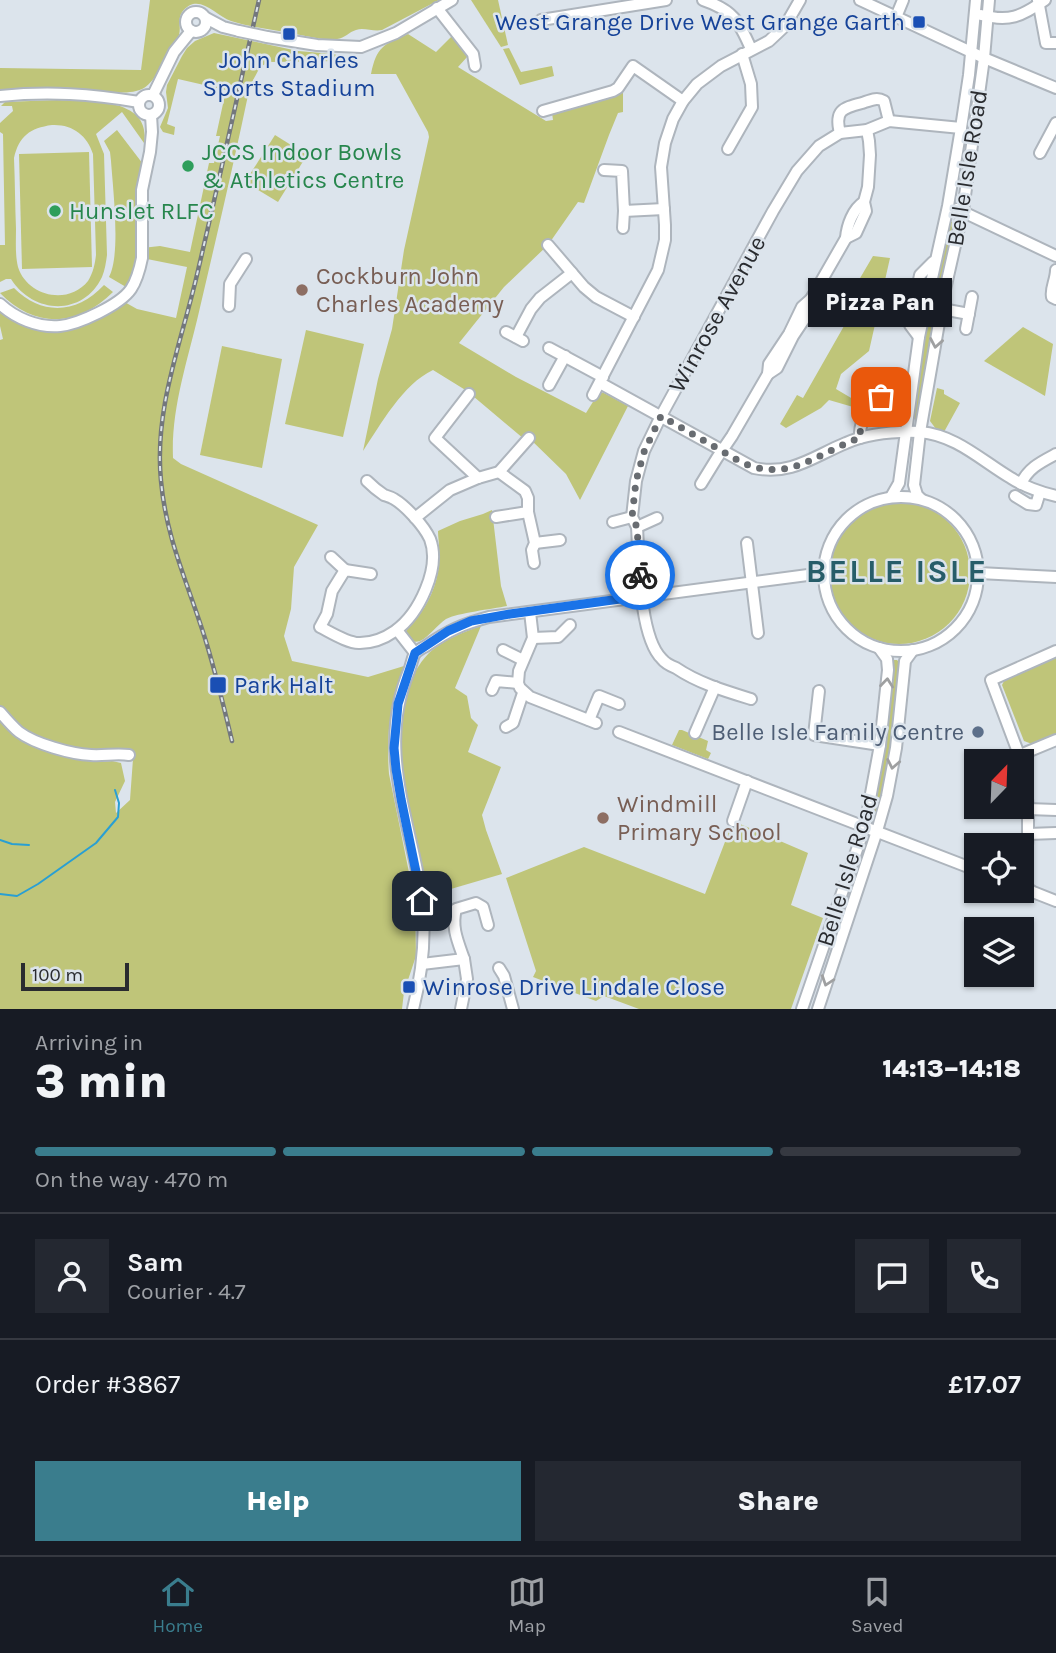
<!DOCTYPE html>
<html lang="en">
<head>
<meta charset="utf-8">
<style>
	body { margin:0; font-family:Karla,sans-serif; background:#242831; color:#f1f3f6; height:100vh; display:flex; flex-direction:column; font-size:26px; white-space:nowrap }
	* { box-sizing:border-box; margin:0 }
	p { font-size:23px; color:#9ea1a6 }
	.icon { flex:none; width:38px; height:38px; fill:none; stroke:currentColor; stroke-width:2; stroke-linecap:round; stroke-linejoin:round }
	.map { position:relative; height:1009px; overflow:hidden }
	.side { display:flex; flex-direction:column; background:#171b24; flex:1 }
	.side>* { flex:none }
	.needle { width:46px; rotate:23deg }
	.buttons { position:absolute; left:964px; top:749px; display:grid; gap:14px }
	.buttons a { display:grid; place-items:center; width:70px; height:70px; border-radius:0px; background:#171b24; box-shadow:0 2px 5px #0004; font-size:35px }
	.scale { position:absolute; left:21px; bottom:18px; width:108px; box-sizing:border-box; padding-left:7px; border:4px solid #292b2f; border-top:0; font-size:19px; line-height:24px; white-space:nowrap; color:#292b2f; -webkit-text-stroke:5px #dce4ec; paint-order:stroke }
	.pin { position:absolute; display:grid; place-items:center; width:60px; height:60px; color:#fff; margin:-30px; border-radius:14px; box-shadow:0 4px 10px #0006 }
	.courier { position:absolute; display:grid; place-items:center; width:70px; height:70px; margin:-35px; border:5px solid #1a73e8; border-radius:50%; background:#fff; color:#222; box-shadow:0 2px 9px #0007 }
	.bubble { position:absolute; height:49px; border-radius:0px; background:#171b24; box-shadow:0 2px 5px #0004; font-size:23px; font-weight:800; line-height:49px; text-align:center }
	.head em { font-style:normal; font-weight:800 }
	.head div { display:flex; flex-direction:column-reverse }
	.head { display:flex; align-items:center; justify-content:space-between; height:119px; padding:0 35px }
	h1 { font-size:46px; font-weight:800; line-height:52px }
	.bar { display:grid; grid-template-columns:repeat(4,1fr); gap:10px 7px; align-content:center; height:84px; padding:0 35px }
	.bar i { height:9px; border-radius:5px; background:#363941 }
	.bar .current { background:#3a7d8d }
	.bar p { grid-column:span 4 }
	.line { display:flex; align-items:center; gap:18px; padding:0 35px; border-top:2px solid #363941 }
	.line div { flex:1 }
	.round { display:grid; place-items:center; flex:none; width:74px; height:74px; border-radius:0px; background:#242831 }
	.button { display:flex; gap:14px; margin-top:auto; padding:14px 35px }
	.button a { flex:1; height:80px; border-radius:0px; background:#3a7d8d; color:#fff; font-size:28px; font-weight:800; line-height:80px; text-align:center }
	.button a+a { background:#242831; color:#f1f3f6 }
	.tabs { display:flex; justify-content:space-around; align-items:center; height:98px; border-top:2px solid #363941; background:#171b24; font-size:19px; color:#9ea1a6 }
	.tabs a { display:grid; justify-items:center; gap:4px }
	.tabs .current { color:#3a7d8d }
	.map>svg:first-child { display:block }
	.green { fill:#bfc579; fill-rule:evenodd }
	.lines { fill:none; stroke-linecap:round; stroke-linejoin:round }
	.stream { stroke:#299fd3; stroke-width:2 }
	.minor-casing { stroke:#aeb5bd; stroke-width:14 }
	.minor { stroke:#fff; stroke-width:10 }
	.rail-casing { stroke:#73777d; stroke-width:4.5 }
	.rail { stroke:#dce4ec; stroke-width:2; stroke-dasharray:5; stroke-linecap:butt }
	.minor-bridge-casing { stroke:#aeb5bd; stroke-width:14; stroke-linecap:butt }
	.minor-bridge { stroke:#fff; stroke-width:10 }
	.oneway { stroke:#9fa0a1 }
	.done { stroke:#686c71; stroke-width:7; stroke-dasharray:0 12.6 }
	.route { stroke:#1a73e8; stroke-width:9 }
	.transit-dot { fill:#1a4fb4; stroke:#dce4ec; stroke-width:2.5 }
	.leisure-dot { fill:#2e9e5b; stroke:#dce4ec; stroke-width:2.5 }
	.education-dot { fill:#8d6e63; stroke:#dce4ec; stroke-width:2.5 }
	.service-dot { fill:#5c6f8a; stroke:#dce4ec; stroke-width:2.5 }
	.labels { text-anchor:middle; stroke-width:5; stroke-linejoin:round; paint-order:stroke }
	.transit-label { font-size:24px; fill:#164399; stroke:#dce4ec; text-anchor:start }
	.leisure-label { font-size:24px; fill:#27864d; stroke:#dce4ec; text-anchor:start }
	.street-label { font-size:24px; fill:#292b2f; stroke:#dce4ec }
	.education-label { font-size:24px; fill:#785e54; stroke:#dce4ec; text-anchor:start }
	.service-label { font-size:24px; fill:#4e5e75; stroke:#dce4ec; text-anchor:end }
	.district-label { font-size:32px; font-weight:bold; letter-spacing:2px; fill:#275d69; stroke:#dce4ec }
</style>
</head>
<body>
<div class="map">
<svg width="1056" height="1009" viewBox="0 0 1056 1009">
	<rect width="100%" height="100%" fill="#dce4ec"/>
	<g class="green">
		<path d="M150,0H439L382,30C373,32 364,27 356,30C349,32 345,38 337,39C322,41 304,35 289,33C270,29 249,27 231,21C219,17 206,1 193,4C187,6 183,10 181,14C178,21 181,28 179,35C174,48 155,82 144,88C126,98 90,89 70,88C46,87 23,88 0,90V68L141,70Z"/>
		<path d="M471,0H498L508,45L501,47Z"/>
		<path d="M214,33L298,51L334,54L348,60L345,64L339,61L269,62L260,67L250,86C234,163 216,239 198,316C187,363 171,409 173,458L181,464L318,525L294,567L291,609L284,636L292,661L368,677L404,666C390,705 386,733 389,774L415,902L416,956L404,992L402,1009H0V340L3,339L0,326V304L5,309L59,326L121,300L137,309L176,318L187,267L142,258V248L160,246L190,252L209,163H214L220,136H216L226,90L178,79L167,124L175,127L174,135L163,132L160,127L168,108L166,92L167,85L182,56L187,48L195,41ZM29,738L91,755H129L133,759L130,800L116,813L115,802L125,781L121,763L112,761L99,762L56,755Z"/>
		<path d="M408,34L436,52L453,35L468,53V56L458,67L546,121L553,120L552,113L616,96L623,89V112L618,113L609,135L584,203L578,202L548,245L504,287L459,343L516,377L586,413L596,397L600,392L604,393L628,406L580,500L566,474L529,438L524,439L467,391L433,370C403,384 381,424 363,451L378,379L392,329L404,250L429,137L428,132L396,74H371C377,46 383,45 408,34Z"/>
		<path d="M509,48L521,72L552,66L554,76L520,85L503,49Z"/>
		<path d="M57,100C87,101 152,97 144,143L122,112L96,134L104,154L107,255C106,262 105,270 102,277C83,317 33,314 11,279H6L0,282V245H5L3,134L0,132V123L13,111L12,106H1L5,102ZM52,125C72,124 87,135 93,154L96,255C95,264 93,273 88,281C68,306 27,296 18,267C15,255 16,241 16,229C15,205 15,182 14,158C19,136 30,128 52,125Z"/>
		<path d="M117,130L143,164L137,263L133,276L126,287L109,277C121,255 113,189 111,161L110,152L104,141Z"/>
		<path d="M275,135L307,155L278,202L245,182Z"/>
		<path d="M89,152L92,267L22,269L19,154Z"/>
		<path d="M949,221L952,222L954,224L939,294L918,420L910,418L932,292Z"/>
		<path d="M873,256L890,258L869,351L841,374L836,389L863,405L860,409L829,400L821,408L786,428L780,424L797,395L803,398L848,319L839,314Z"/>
		<path d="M104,285L113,292C78,327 35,329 0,293L14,288C42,316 77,314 104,285Z"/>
		<path d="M1023,327L1053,344L1045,396L984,361Z"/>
		<path d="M306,330L364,344L343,437L285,424Z"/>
		<path d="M222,346L282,359L262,468L200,455Z"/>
		<path d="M937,388L944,390V394L960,403L944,432L936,429L930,421Z"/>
		<circle cx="899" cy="573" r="71"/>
		<path d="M492,510L501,586L507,606C492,609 458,613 446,619C437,625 429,637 420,641C413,643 409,640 405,636C407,624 417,617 424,608C435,591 441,568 439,548C439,542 438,537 438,531L460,521L483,514Z"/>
		<path d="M481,626L455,688L467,696L471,718L478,725L468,752L501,767L482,815L486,830L502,874L427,896C414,828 374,710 429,653C443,640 463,632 481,626Z"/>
		<path d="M1056,657V734L1032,744L1024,741L1002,685L1004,681Z"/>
		<path d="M893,660H897L899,662C895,715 890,766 876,817L874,809L872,808Z"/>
		<path d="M679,730H682L708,741L706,750L711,753L708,759L672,745Z"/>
		<path d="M733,821L808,853L791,905L823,918L791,1009H639L604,996L596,1001L533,977L536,971L506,878L584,847L705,894Z"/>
	</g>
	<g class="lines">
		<g class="stream">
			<path d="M0,840L12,844L29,845"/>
			<path d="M0,894L17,896L38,884L96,843L118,817L119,803L115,790"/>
		</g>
		<g class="minor-casing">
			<g id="minor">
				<path d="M703,0C733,10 739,21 751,49"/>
				<path d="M860,0L984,58L1056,88"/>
				<path d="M1038,0L1046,43H1056"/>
				<path d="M437,8L473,54L475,66"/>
				<circle cx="196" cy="22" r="10"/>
				<path d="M981,15C1009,22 1021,17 1045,0"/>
				<path d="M896,17L903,0"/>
				<path d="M206,18L223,27L239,31"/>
				<path d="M541,20L666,0"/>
				<path d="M267,37L317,45L361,47L396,33L452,0"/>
				<circle cx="149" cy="105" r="10"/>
				<path d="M153,95L174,52L191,31"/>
				<path d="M0,96C49,91 91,94 139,102"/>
				<path d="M543,111L613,91L618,88L633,66L683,101"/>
				<path d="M840,133C834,110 843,108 862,103C871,100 877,97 884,101L889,121"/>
				<path d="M728,149L752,107L751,84L742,54"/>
				<path d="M1040,153L1056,123"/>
				<path d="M604,170L622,171L624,211L664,209"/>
				<path d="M957,209L1056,256"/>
				<path d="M623,228L624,211"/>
				<path d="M846,238L856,233L866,211L864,202L868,187L870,155L869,141L867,130"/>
				<path d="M548,245L584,287L596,297L634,317"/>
				<path d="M1056,270C1056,280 1050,289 1052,297L1056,299"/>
				<path d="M0,304C15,318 38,328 60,326C79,324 120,305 131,289C137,280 140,268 142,258V190L150,152L152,132L151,115"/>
				<path d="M229,306L230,284L246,259"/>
				<path d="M942,309L969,314"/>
				<path d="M966,329L972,297"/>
				<path d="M506,332L523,341"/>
				<path d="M516,337L531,309L540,298L572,273"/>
				<path d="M919,337L910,325L920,275L933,262"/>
				<path d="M549,348L603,377"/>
				<path d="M768,374L777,368L793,336L809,312L811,299"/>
				<path d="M600,383L754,468C791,476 814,456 846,443C869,433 895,431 920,432C956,435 982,461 1011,478C1025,487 1040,492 1056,496"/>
				<path d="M549,385L565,356"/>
				<path d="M469,394L435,438L478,478"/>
				<path d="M593,395L658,270L665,240V225L661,167L665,143L673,119L683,101L697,84L721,66L769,41L785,26L800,0"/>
				<path d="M860,438C858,412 887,386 912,385"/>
				<path d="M499,472L525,491L528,498V512L535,543L532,550L534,563"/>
				<path d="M367,481C372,486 378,491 384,495C387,496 391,497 394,499C406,506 424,526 430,539C441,568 419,614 395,631C385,638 372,643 360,643C349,644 330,632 320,627L327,614L332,591L345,570L371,574"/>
				<path d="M701,484L717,458L732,436L768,374L769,364L789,334L802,307L811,299L846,238C847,225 853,209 864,202"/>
				<path d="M1021,484C1028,468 1041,462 1056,454"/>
				<path d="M1015,496L1028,504L1036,505L1040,492"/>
				<circle cx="901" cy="574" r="77"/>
				<path d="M891,497L899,483L919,337L948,206L961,128L969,75L976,0"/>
				<path d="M921,499L917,495L914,485L920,432L944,294L963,210L984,58L989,0"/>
				<path d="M496,517L528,512"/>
				<path d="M415,518L450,490L478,478L499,472L529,438"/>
				<path d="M613,522L632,517"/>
				<path d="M637,527L657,518"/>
				<path d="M535,543L560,540"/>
				<path d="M747,543L758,633"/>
				<path d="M331,557L345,570"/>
				<path d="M979,573L1056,577"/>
				<path d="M530,612L533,638L519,671L518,683L520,688L530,697L596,723"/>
				<path d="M397,630L415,653"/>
				<path d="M533,638L558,637L570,625"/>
				<path d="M503,650L523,660"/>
				<path d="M492,690L496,681L518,683"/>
				<path d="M819,691L814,735L880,745"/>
				<path d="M751,699C725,691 698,683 676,668C671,666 665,663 662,659C639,637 639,559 637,527L632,517L636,481L644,451L661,416L773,211L797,171L819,146L840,133L867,130L889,121L961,128"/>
				<path d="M0,712C6,719 12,726 19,732C35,744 71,754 91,755C104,756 116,753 129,755"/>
				<path d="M589,720L599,696L619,704"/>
				<path d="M506,727L513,723L523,693"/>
				<path d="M619,732L976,870"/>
				<path d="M695,733L715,687"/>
				<path d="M1020,755L1056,740"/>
				<path d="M1028,809L1056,810"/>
				<path d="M733,821L747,781"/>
				<path d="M1028,834L1056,833"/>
				<path d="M1022,876L1026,857L1028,834V809L1024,768L991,680L1056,651"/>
				<path d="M1022,885L1033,892L1056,901"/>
				<path d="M422,964L464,959C458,942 451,927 456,909L476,903L483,907L488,925"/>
				<path d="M499,968L504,976L513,1009"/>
				<path d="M413,1009C423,970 427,927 420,886C407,812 378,745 409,671C411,666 412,660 414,655C416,651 422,648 426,646C449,630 463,624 489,617L823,573"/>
				<path d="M461,1009L467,979L464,959"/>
				<path d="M802,1009L865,826L880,745L888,670L887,659L879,648"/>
				<path d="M818,1009L877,831L887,796L896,748L905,661L913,650"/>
			</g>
		</g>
		<use href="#minor" class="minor"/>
		<g class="rail-casing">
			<path id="rail" d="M232,741C223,703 214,665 202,629C185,577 166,536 161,481C154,411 180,346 196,279C218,186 238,93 259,0"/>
		</g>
		<use href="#rail" class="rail"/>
		<g class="minor-bridge-casing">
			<path id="minor-bridge" d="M239,31L267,37"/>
		</g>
		<use href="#minor-bridge" class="minor-bridge"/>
	</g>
	<defs><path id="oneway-chevron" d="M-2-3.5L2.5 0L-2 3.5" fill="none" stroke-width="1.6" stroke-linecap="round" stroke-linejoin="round" transform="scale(1.75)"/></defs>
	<g class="oneway">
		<use href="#oneway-chevron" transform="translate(936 343) rotate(100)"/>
		<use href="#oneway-chevron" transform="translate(887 683) rotate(-84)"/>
		<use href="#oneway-chevron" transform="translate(893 764) rotate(101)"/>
		<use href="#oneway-chevron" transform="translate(827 981) rotate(109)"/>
	</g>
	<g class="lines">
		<path class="done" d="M640,575L637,527L632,517L636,481L644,452L661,416L741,462C790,484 816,453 860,438C859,423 870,408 881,397"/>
		<path class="route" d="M422,901L401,799L396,769L394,748L398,704L415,653L448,631L471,621L510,614L642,596L640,575"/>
	</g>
	<g class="transit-dot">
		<rect x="912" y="15" width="14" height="14" rx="3.5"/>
		<rect x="282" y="27" width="14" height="14" rx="3.5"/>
		<rect x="209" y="676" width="18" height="18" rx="3.5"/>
		<rect x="402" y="980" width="14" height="14" rx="3.5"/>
	</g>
	<g class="leisure-dot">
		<circle cx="188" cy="166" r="7"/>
		<circle cx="55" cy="211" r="7"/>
	</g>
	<g class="education-dot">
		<circle cx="302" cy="290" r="7"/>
		<circle cx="603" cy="818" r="7"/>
	</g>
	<circle class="service-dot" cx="978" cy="732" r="7"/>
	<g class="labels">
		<g class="transit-label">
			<text x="905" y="30" text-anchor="end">West Grange Drive West Grange Garth</text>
			<text x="289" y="68" text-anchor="middle">John Charles<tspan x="289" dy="28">Sports Stadium</tspan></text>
			<text x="234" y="693">Park Halt</text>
			<text x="423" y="995">Winrose Drive Lindale Close</text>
		</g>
		<g class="leisure-label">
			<text x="202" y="160">JCCS Indoor Bowls<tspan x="202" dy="28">&amp; Athletics Centre</tspan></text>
			<text x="69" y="219">Hunslet RLFC</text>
		</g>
		<g class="street-label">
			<text transform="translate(967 168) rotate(-81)" y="8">Belle Isle Road</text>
			<text transform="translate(717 314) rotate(-61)" y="8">Winrose Avenue</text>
			<text transform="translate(847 870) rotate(-73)" y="8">Belle Isle Road</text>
		</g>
		<g class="education-label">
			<text x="316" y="284">Cockburn John<tspan x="316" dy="28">Charles Academy</tspan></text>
			<text x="617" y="812">Windmill<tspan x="617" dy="28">Primary School</tspan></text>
		</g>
		<g class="service-label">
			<text x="964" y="740">Belle Isle Family Centre</text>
		</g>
		<g class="district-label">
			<text x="897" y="582">BELLE ISLE</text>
		</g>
	</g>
</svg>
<div class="buttons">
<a><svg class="needle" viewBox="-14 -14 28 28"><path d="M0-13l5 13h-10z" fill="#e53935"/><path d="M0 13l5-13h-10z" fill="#9ea1a6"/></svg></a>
<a><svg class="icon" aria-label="locate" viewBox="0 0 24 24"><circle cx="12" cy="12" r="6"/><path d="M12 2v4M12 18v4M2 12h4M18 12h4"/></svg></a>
<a><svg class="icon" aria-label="layers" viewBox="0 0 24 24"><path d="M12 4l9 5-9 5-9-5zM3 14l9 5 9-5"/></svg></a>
</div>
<div class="scale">100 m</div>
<div class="pin" style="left:881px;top:397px;background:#ea580c"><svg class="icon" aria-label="bag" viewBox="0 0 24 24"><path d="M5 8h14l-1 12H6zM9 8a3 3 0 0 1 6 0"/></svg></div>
<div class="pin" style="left:422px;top:901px;background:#1f2937"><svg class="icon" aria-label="home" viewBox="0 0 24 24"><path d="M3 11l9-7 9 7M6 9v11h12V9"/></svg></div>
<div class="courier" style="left:640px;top:575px"><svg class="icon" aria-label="bike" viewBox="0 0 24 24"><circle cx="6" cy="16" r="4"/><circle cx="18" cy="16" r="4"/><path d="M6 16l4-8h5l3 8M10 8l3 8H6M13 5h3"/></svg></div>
<div class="bubble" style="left:808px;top:278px;width:144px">Pizza Pan</div>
</div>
<section class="side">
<div class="head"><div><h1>3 min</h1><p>Arriving in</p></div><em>14:13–14:18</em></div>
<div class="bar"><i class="current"></i><i class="current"></i><i class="current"></i><i></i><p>On the way · 470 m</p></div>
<div class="line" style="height:126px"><a class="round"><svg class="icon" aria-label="person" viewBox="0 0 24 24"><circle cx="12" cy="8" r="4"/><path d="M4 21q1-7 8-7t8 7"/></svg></a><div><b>Sam</b><p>Courier · 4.7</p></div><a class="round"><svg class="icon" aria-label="chat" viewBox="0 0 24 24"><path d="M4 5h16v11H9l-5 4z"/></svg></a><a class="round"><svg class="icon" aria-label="phone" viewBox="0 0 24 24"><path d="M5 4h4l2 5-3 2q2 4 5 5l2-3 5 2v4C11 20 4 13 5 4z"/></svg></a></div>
<div class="line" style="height:91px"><div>Order #3867</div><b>£17.07</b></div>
<div class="button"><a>Help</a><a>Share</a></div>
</section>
<nav class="tabs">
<a class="current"><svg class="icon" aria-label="home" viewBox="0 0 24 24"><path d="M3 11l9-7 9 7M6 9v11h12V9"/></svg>Home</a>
<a><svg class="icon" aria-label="map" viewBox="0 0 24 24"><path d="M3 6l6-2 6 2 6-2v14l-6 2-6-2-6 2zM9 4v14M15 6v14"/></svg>Map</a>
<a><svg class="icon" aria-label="saved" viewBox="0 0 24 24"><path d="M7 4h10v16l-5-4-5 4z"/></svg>Saved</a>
</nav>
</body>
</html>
